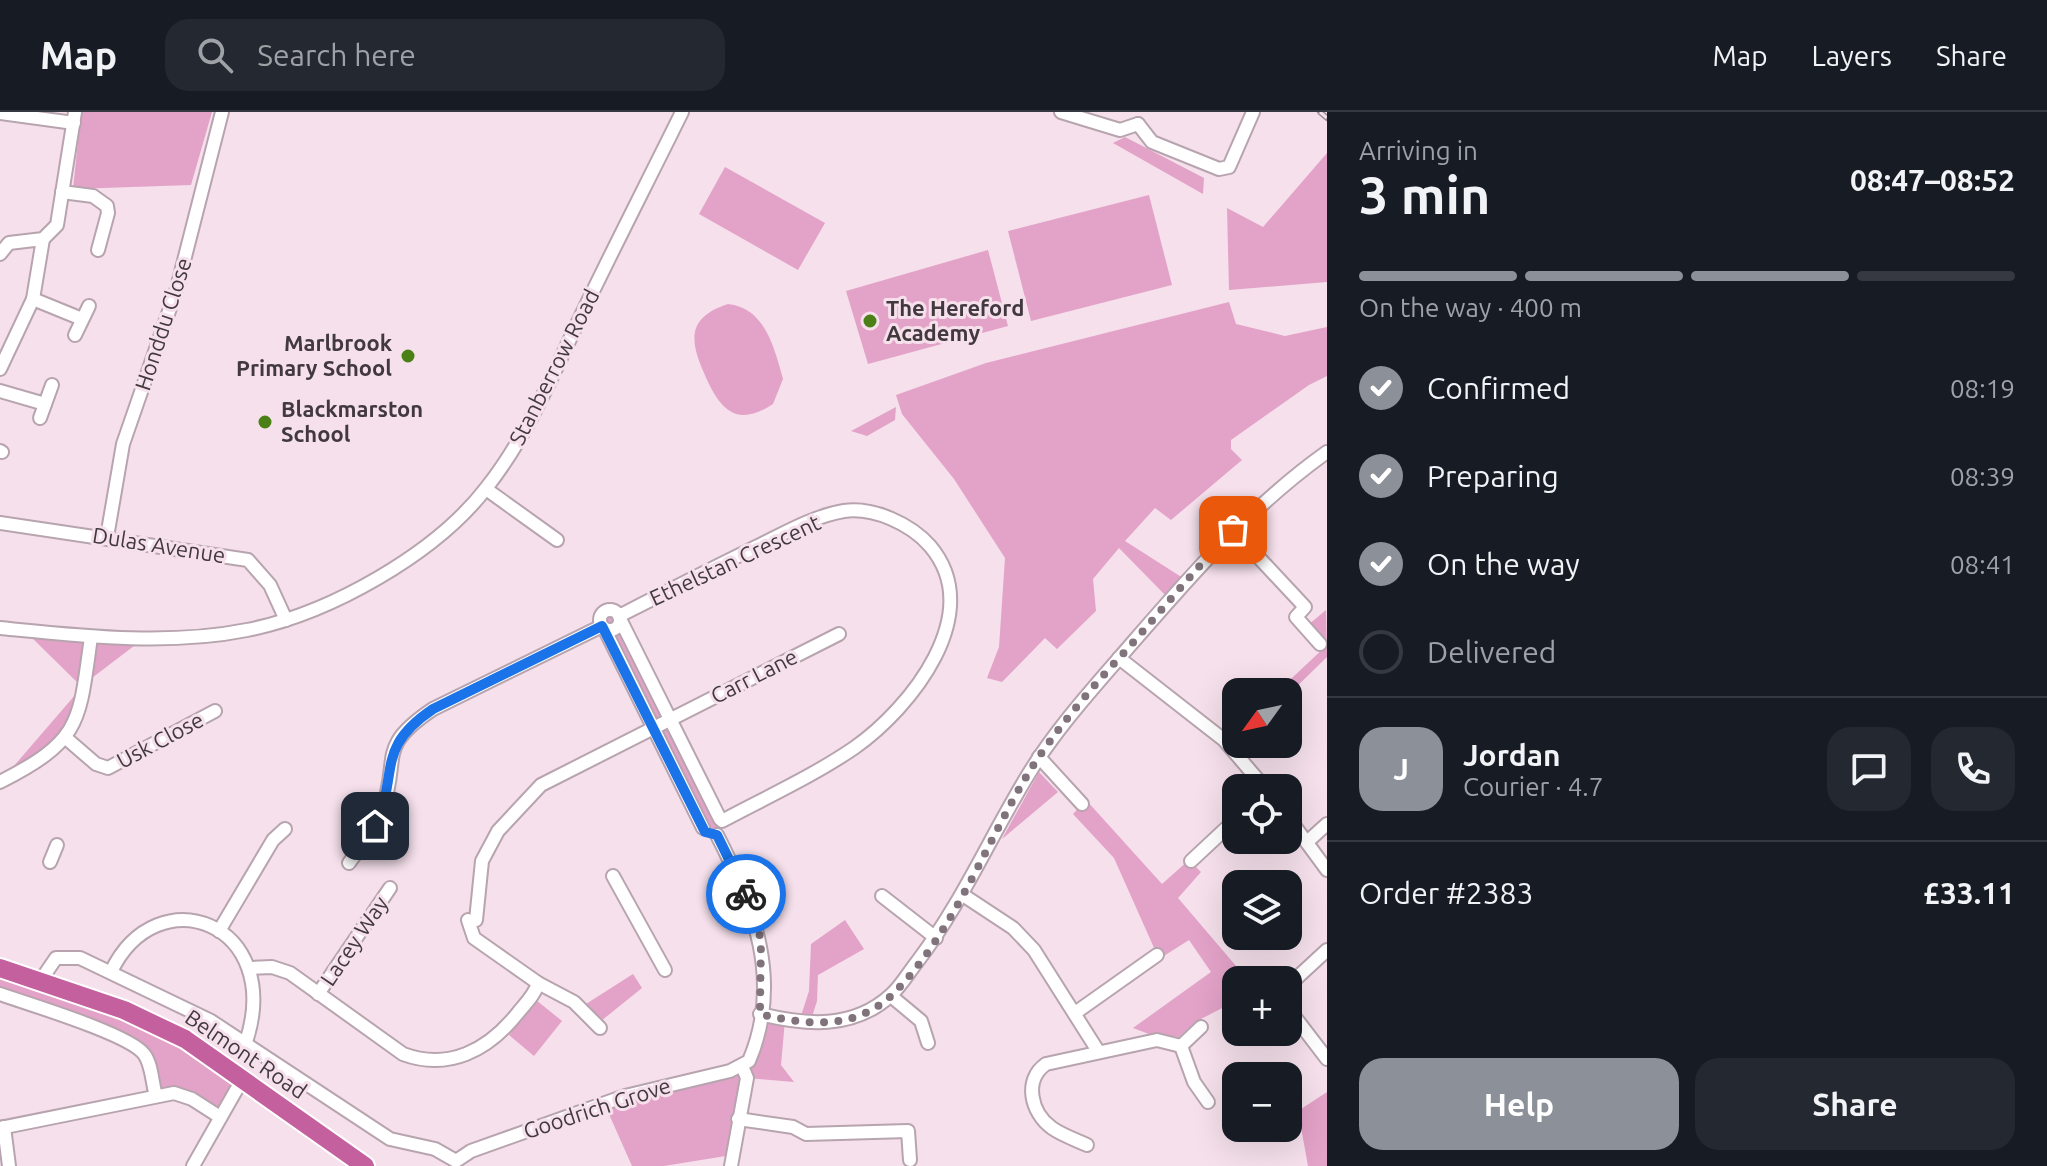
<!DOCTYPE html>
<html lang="en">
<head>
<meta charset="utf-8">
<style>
	body { margin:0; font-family:Ubuntu,sans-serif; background:#242831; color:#f1f3f6; height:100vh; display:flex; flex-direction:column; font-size:30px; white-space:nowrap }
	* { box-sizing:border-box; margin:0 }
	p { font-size:26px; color:#9ea1a6 }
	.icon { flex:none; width:44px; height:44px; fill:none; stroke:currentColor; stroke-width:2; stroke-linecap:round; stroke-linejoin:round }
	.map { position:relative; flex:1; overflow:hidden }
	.details { display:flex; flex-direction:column; background:#171b24; width:720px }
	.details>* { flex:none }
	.needle { width:52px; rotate:237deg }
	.controls { position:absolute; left:1222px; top:566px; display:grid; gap:16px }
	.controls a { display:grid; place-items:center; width:80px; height:80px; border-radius:16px; background:#171b24; box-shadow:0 8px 32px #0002; font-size:40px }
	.pin { position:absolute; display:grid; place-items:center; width:68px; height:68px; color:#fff; margin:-34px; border-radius:16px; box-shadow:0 4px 12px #0006 }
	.courier { position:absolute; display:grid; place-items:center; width:80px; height:80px; margin:-40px; border:6px solid #1a73e8; border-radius:50%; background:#fff; color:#222; box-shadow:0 2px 10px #0007 }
	.headline em { font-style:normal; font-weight:600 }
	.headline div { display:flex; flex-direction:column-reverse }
	.headline { display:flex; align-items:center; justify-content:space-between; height:136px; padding:0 32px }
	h1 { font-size:52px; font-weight:600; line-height:60px }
	.bar { display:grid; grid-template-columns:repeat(4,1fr); gap:12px 8px; align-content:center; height:96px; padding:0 32px }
	.bar i { height:10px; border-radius:6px; background:#363941 }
	.bar .selected { background:#8c9099 }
	.bar p { grid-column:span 4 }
	.line { display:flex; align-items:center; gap:20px; padding:0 32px; border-top:2px solid #363941 }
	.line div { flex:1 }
	.round { display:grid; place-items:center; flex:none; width:84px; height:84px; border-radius:24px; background:#242831 }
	ol { padding:0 32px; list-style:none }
	li { display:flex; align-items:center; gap:24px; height:88px }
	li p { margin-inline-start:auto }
	li .icon { padding:8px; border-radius:50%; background:#8c9099; color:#fff; stroke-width:4 }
	li:last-child { color:#9ea1a6 }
	li i { width:44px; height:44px; border:4px solid #363941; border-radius:50% }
	.action { display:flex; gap:16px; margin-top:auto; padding:16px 32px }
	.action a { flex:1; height:92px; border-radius:24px; background:#8c9099; color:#fff; font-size:32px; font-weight:600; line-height:92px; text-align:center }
	.action a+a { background:#242831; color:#f1f3f6 }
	header { display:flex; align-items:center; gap:48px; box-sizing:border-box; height:112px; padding:0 40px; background:#171b24; border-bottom:2px solid #363941 }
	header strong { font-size:38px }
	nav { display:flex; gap:44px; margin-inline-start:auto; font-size:28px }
	.search { width:560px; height:72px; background:#242831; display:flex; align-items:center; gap:20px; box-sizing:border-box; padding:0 28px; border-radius:24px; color:#9ea1a6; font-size:30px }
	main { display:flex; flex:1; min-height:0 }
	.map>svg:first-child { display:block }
	.green { fill:#e3a2c8 }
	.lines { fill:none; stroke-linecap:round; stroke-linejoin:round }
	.minor-casing { stroke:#b7a4ae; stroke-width:16 }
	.highway-casing { stroke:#fff; stroke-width:22 }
	.minor { stroke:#fff; stroke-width:12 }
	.highway { stroke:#c5609f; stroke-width:18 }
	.rail-casing { stroke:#9c8d95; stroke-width:6 }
	.rail { stroke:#f5e0eb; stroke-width:3; stroke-dasharray:9; stroke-linecap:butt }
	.done { stroke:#81737b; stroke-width:8; stroke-dasharray:0 14.4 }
	.route { stroke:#1a73e8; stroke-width:10 }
	.poi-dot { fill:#4a8016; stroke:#f5e0eb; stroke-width:3 }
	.labels { text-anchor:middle; stroke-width:6; stroke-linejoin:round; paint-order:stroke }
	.poi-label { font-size:22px; font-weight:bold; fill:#42393e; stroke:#f5e0eb; text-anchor:start }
	.street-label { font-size:22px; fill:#42393e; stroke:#f5e0eb }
</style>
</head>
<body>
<header>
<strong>Map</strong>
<div class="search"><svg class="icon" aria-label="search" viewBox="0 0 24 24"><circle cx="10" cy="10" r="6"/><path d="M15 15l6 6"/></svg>Search here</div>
<nav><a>Map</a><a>Layers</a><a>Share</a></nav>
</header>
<main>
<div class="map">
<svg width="1327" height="1054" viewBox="0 0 1327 1054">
	<rect width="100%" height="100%" fill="#f5e0eb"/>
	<g class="green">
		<path d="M81,0H212L191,73L73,77Z"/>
		<path d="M1125,25L1204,66L1203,82L1113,31Z"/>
		<path d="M1327,41V170L1229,178L1227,96L1263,115Z"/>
		<path d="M725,55L825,111L798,158L699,102Z"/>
		<path d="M1149,83L1172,173L1031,209L1008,119Z"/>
		<path d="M988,138L1008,214L868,252L846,179Z"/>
		<path d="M1229,190L1236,212L1285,224L1327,215V264L1309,273L1231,328V337L1242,348L1171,408L1155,396L1125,429L1186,468L1169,487L1119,436L1093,467L1096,499L1057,537L1045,526L1002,570L987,566L999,535L1005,446L954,367L902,302L896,283L986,251Z"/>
		<path d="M728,192C765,196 774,235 783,267L773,292C735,317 719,296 704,261C689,227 688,205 728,192Z"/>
		<path d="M896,295L895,308L867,324L851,319Z"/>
		<path d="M610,498L617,501L722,709L719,722L711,724L704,719L602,514L601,504Z"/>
		<path d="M1326,498L1327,545L1288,583L1277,580L1325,535L1308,513Z"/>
		<path d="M24,518L147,524L84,572L67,627L1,669L82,575Z"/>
		<path d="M1039,660L1058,680L1002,727Z"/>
		<path d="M1086,688L1162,772L1189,748L1201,760L1178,786L1248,868H1236V889L1195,910L1179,925L1149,922L1133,916L1211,860L1189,828L1159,847L1114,746L1073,702Z"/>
		<path d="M845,808L864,837L818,863L817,889L810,911L799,910L809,879L811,832Z"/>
		<path d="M0,856L124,898L243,966L220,1005L201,992L156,984L141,939L0,882Z"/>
		<path d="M633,862L642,876L601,909L586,892Z"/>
		<path d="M536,888L562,909L534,944L509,923Z"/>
		<path d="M760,902L785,908L781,953L794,970L747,966L732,1043L664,1054H632L604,991L742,954Z"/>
		<path d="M1327,980V1054H1308L1298,999Z"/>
	</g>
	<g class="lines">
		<g class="minor-casing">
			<g id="minor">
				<path d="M1061,0L1120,18L1138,12"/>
				<path d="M0,1L74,11"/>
				<path d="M1138,12L1152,30L1219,57L1229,55L1253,0"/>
				<path d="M62,80L93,84L107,94L108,101L98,138"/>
				<path d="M0,142L9,131L43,127L57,113L75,0"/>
				<path d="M33,187L82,207"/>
				<path d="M75,223L89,194"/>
				<path d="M0,257L33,187L43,127"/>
				<path d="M0,279L45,292"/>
				<path d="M40,306L52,273"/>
				<path d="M0,339L2,340"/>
				<path d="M486,377L557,428"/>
				<path d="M0,411L248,448L270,473L286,508"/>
				<path d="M1233,418L1305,495L1296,505L1320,532"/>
				<path d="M107,425L123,332L177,176L222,0"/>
				<circle cx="610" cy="508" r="10"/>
				<path d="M619,504C664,481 709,458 754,436C781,423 813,404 844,399C874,395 911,412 930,434C987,501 911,596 854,636C813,664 765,686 722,709"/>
				<path d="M620,507L720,707"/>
				<path d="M0,516C81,524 167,534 247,518C329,502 436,442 487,375C527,324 552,264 580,206C613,137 648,69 682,0"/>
				<path d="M604,516L703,716"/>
				<path d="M1119,546L1224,628L1265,676"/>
				<path d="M67,627L96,652L108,656L215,599"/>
				<path d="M1039,645L1082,692"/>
				<path d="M0,670C82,628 79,611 91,525"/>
				<path d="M1288,705L1327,758"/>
				<path d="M1307,730L1327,712"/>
				<path d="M1191,749L1236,707"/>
				<path d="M50,750L57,733"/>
				<path d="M349,751C361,734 375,717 382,698C401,645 375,636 433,597L602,514"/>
				<path d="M613,764L665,858"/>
				<path d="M963,783L1013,816L1034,838L1098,939"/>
				<path d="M882,784L936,826"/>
				<path d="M476,808L482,749L498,719L541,673L839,522"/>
				<path d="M219,819L273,728L285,717"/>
				<path d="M251,856L272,855L290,861L403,942C449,959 488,938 517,902C524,893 535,883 538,871L474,826L468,808"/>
				<path d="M111,860C157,763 285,811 246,930"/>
				<path d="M41,868L56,846H80L211,909L390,1027L435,1037L456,1049L471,1039L625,984L730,959L749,949C783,869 754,795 717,723"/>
				<path d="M538,871L574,890L600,916"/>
				<path d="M1288,874L1327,838"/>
				<path d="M0,882C28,892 129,922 144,942C152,952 152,971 156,984"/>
				<path d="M318,882L390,776"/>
				<path d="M891,884L921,909L928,931"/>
				<path d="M1288,896L1327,947"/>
				<path d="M1075,901L1157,843"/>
				<path d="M760,902C805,913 853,918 891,883C901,874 909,860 917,850C962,791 990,725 1028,663C1054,620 1088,582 1121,544C1185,470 1247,397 1327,340"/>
				<path d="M1181,934L1201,915"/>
				<path d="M738,1007L793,1015L806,1022L908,1019L910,1048"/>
				<path d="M4,1015L9,1054"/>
				<path d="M0,1016L174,981L192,987L220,1005"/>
				<path d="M1087,1033C1076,1028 1062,1023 1052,1016C1031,1001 1023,968 1046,952L1157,928L1181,934L1194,970L1208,990"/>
				<path d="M193,1054L243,966"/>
				<path d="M731,1054L747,966L742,954"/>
			</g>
		</g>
		<g class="highway-casing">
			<path id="highway" d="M0,856L124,898L185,927L365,1054"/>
		</g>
		<use href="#minor" class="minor"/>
		<use href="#highway" class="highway"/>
		<g class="rail-casing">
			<path id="rail" d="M1320,0L1327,6"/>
		</g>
		<use href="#rail" class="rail"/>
	</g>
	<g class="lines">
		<path class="done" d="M746,782L761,827L760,902C805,913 854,919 892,883C952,824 986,731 1029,660C1055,619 1087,581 1120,545C1158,503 1193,459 1233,418"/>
		<path class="route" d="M375,714C400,660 374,637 433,597L602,514L705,720L717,723L746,782"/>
	</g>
	<g class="poi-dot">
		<circle cx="870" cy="209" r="8"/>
		<circle cx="408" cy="244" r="8"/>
		<circle cx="265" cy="310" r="8"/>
	</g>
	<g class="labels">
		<g class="poi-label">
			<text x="886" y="204">The Hereford<tspan x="886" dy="25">Academy</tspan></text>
			<text x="392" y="239" text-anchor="end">Marlbrook<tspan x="392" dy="25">Primary School</tspan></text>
			<text x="281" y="305">Blackmarston<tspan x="281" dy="25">School</tspan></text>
		</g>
		<g class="street-label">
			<text transform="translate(163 212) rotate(-72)" y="8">Honddu Close</text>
			<text transform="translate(554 255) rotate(-63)" y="8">Stanberrow Road</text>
			<text transform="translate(159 433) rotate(9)" y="8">Dulas Avenue</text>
			<text transform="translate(735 448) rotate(-25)" y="8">Ethelstan Crescent</text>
			<text transform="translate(754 564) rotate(-27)" y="8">Carr Lane</text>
			<text transform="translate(160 628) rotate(-28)" y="8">Usk Close</text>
			<text transform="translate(354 829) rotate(-56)" y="8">Lacey Way</text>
			<text transform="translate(246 942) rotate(34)" y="8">Belmont Road</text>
			<text transform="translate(597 996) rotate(-18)" y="8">Goodrich Grove</text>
		</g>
	</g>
</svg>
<div class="controls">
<a><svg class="needle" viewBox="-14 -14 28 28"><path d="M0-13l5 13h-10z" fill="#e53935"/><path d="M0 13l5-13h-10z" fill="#9ea1a6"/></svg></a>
<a><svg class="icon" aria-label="locate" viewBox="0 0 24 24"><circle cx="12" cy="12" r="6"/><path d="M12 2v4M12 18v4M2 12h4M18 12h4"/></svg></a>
<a><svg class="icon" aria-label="layers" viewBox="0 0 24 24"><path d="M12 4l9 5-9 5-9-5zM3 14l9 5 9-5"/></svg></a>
<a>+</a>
<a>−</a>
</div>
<div class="pin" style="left:1233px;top:418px;background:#ea580c"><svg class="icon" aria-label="bag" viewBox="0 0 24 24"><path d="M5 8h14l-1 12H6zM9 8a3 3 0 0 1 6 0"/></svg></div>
<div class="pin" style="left:375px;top:714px;background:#1f2937"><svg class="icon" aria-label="home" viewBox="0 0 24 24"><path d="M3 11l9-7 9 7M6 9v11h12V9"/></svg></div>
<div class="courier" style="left:746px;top:782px"><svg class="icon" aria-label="bike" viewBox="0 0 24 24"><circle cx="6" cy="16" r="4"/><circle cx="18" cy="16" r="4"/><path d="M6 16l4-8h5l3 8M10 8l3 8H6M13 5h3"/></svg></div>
</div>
<section class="details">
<div class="headline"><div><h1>3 min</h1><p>Arriving in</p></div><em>08:47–08:52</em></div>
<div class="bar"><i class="selected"></i><i class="selected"></i><i class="selected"></i><i></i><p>On the way · 400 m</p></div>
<ol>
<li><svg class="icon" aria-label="check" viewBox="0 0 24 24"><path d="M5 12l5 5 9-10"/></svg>Confirmed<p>08:19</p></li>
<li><svg class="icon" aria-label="check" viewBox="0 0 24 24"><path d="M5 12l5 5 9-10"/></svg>Preparing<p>08:39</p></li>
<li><svg class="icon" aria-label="check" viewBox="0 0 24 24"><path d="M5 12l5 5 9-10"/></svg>On the way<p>08:41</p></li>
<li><i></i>Delivered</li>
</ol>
<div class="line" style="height:144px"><b class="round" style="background:#8c9099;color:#fff">J</b><div><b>Jordan</b><p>Courier · 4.7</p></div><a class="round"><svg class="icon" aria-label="chat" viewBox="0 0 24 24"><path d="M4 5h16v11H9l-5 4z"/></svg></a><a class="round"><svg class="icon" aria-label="phone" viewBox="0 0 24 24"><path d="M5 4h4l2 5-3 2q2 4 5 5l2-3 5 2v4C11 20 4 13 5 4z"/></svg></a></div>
<div class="line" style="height:104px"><div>Order #2383</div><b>£33.11</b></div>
<div class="action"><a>Help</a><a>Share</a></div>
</section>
</main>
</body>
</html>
